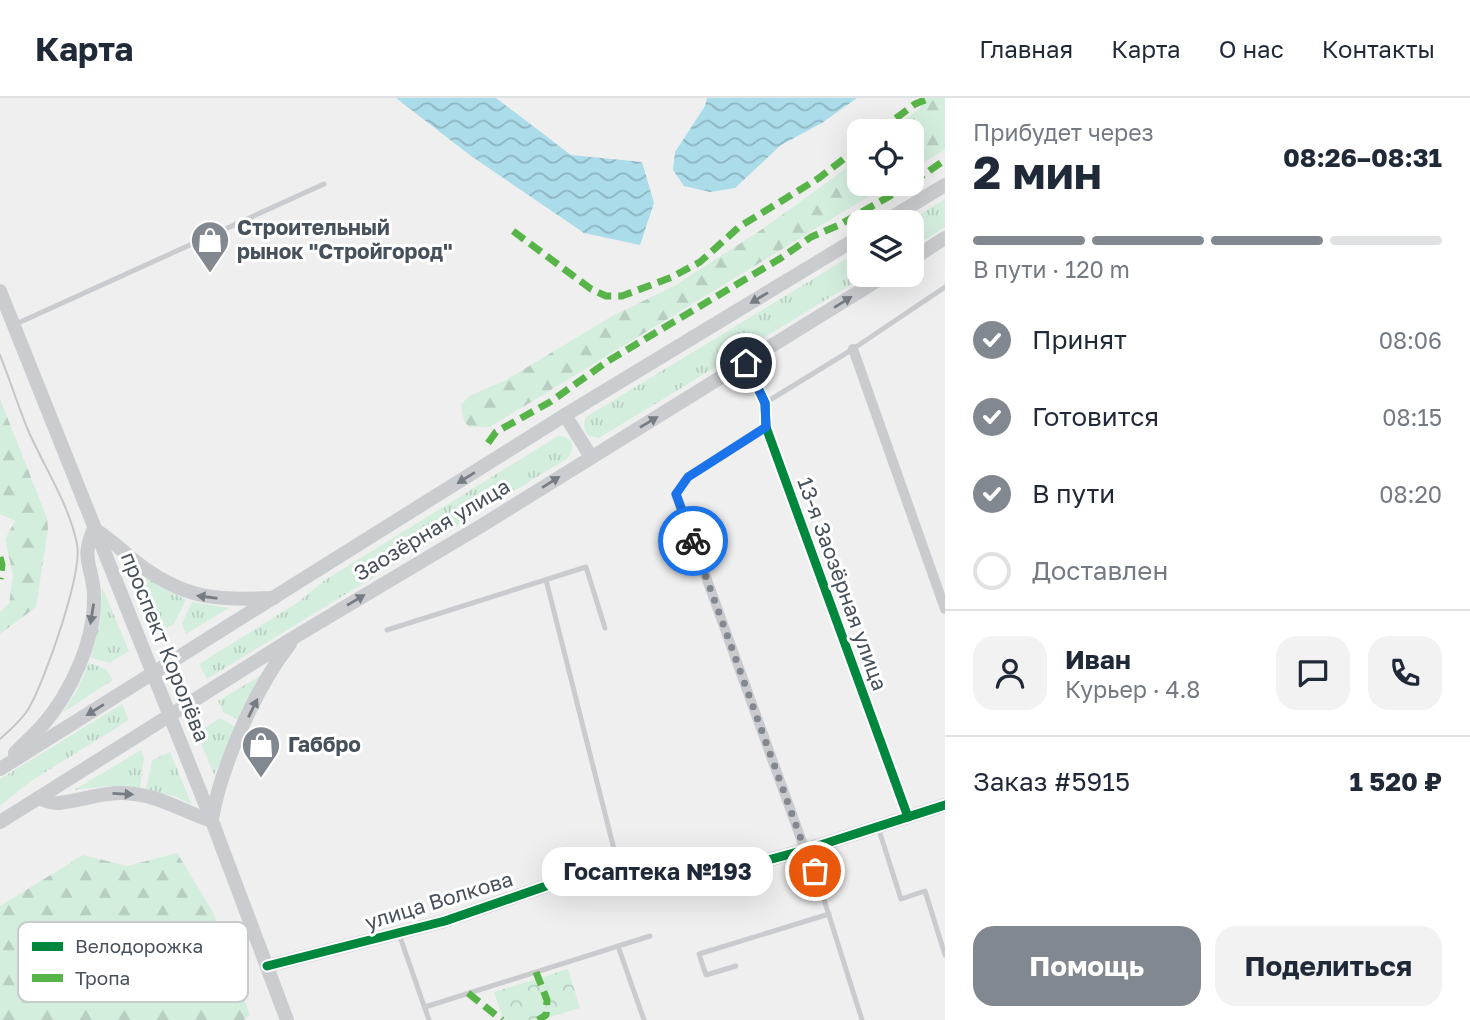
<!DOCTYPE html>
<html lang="ru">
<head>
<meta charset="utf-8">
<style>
	body { margin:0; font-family:"Golos Text",sans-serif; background:#f2f2f3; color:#1f2937; height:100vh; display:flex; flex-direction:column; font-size:26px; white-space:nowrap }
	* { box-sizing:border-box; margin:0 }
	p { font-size:23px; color:#747a83 }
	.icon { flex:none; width:38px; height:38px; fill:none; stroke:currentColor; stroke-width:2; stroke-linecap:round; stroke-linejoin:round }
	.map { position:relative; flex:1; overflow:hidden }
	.drawer { display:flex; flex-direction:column; background:#fff; width:525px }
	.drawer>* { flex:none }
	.tools { position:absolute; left:847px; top:21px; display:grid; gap:14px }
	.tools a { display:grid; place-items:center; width:77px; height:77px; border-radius:14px; background:#fff; box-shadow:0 7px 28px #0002; font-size:35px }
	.pin { position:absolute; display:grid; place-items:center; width:60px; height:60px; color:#fff; margin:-30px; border:4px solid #fff; border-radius:50%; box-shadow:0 2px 7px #0007 }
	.courier { position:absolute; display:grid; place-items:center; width:70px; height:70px; margin:-35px; border:5px solid #1a73e8; border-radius:50%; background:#fff; color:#222; box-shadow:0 2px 9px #0007 }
	.bubble { position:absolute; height:49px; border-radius:21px; background:#fff; box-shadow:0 7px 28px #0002; font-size:23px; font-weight:700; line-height:49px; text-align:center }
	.head em { font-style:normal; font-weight:700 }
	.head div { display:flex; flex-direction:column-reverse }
	.head { display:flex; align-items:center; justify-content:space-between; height:119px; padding:0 28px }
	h1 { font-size:46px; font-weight:700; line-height:52px }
	.bar { display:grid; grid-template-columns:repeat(4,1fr); gap:10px 7px; align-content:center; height:84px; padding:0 28px }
	.bar i { height:9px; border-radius:5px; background:#e0e1e3 }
	.bar .selected { background:#82888f }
	.bar p { grid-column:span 4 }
	.line { display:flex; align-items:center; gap:18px; padding:0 28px; border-top:2px solid #e0e1e3 }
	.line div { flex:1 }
	.round { display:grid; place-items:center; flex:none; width:74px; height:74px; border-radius:21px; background:#f2f2f3 }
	ol { padding:0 28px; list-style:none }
	li { display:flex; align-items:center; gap:21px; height:77px }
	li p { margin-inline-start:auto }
	li .icon { padding:7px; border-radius:50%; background:#82888f; color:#fff; stroke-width:4 }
	li:last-child { color:#747a83 }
	li i { width:38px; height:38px; border:4px solid #e0e1e3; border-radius:50% }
	.primary-button { display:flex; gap:14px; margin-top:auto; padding:14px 28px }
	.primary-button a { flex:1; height:80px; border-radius:21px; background:#82888f; color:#fff; font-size:28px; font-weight:700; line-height:80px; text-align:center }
	.primary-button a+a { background:#f2f2f3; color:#1f2937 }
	header { display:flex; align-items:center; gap:42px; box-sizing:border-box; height:98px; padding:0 35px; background:#fff; border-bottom:2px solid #e0e1e3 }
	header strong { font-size:33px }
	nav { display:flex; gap:38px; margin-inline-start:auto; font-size:24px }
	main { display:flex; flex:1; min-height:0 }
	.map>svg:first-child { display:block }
	.grass { fill:url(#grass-tufts) }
	.forest { fill:url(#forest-firs) }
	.park { fill:url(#park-crowns) }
	.water { fill:url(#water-waves) }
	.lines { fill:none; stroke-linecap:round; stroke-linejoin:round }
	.lane { stroke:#c9cbce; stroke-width:5 }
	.street { stroke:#c9cbce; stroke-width:10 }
	.secondary { stroke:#cacccf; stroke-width:14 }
	.tram { stroke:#c4c6c8; stroke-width:2 }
	.quiet { stroke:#57b448; stroke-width:7; stroke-dasharray:14 7; stroke-linecap:butt }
	.cycleway-casing { stroke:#fff; stroke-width:13 }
	.cycleway { stroke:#00873e; stroke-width:9 }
	.oneway { fill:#757c84 }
	.done { stroke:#82888f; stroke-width:7; stroke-dasharray:0 12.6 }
	.route { stroke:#1a73e8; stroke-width:9 }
	.labels { text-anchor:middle; stroke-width:6; stroke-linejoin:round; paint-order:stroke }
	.poi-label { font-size:21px; font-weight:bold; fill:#47515b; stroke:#fff; text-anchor:start }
	.street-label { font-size:21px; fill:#47515b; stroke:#fff }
	.key { fill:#fff; stroke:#c8cbce; stroke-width:2 }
	.key-label { font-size:19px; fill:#47515b }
</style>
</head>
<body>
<header>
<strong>Карта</strong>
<nav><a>Главная</a><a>Карта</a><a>О нас</a><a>Контакты</a></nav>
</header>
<main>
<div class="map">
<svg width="945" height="922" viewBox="0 0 945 922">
	<defs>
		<pattern id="grass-tufts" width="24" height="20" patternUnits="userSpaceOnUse" patternTransform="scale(1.75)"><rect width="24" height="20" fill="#d4eede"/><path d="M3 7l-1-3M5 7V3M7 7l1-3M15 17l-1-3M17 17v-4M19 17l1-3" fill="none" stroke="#b7cec1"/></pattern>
		<pattern id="forest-firs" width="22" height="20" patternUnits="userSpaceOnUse" patternTransform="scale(1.75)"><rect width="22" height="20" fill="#d4eede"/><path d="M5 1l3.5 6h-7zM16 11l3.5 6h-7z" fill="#b7cec1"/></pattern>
		<pattern id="park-crowns" width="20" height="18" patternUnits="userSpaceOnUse" patternTransform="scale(1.75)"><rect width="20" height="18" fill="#d4eede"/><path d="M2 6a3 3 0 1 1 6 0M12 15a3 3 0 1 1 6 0" fill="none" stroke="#b7cec1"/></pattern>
		<pattern id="water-waves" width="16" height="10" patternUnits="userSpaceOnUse" patternTransform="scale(1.75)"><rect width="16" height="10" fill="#abdcea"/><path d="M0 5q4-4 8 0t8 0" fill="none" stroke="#8db5c1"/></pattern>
	</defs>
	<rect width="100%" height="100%" fill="#f0efef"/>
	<g class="grass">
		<path d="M945,101V129L912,150V124H907Z"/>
		<path d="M859,153V177H867L599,340L589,338C583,331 583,327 586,319Z"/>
		<path d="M558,338C574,338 577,352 565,362L207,581L199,566L297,505L325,482Z"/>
		<path d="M122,457L148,481L186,502L174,526L155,536Z"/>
		<path d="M102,489L129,553L110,565L91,560L100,521Z"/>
		<path d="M192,504L229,510L186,536L182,525Z"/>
		<path d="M89,565L106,571L113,582L62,615L76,594Z"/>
		<path d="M263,576L239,622L223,614L218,603Z"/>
		<path d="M122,606L129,622L31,683L0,708V681Z"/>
		<path d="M220,620L236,629L214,677L197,635Z"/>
		<path d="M141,652L144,660L140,690L109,688L74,692Z"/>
		<path d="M170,654L192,707L176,699L146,691L152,662Z"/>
	</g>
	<g class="forest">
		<path d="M918,0H945V51L912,72V33H892L921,9L923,2Z"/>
		<path d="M859,61V86H889L490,329H469L464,323L461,307L469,298L506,282L614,217L674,188L764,130Z"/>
		<path d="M0,301L47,420L48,431L36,509L0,536V514L9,506L13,477L5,441L15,423L0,416Z"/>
		<path d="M177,755L213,814L250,917L244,922H0V808L83,757L127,768Z"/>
	</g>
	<path class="park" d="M568,871L580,910L540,922H503L494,894Z"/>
	<g class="water">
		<path d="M396,0H496L571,57L642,64L654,105L640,147L584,135L471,58Z"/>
		<path d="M707,0H857L822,25L781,47L735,90L710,94L684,88L673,72L675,54L705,8Z"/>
	</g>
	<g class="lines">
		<g class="lane">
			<path d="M16,226L324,86"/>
			<path d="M765,305L853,251L945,189"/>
			<path d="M676,396L688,379L765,329"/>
			<path d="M546,482L617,763"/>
			<path d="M387,532L586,469L605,530"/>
			<path d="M878,729L901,801L925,793L945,857"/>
			<path d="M808,751L862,922"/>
			<path d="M399,836L429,922"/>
			<path d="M618,848L644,922"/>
			<path d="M736,868L706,877L699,856L829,816"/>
			<path d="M425,909L650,838"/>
		</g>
		<g class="street">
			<path d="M853,251L945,511"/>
			<path d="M746,265L765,305L766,329L908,719"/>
			<path d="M676,396L805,752"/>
		</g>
		<g class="secondary">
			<path d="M884,124L945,87"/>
			<path d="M912,161L945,140"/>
			<path d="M0,193L212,723L287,922"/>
			<path d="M565,317L591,359"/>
			<path d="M94,431C110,440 122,453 136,464C185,502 216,502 274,500"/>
			<path d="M15,655C23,646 33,638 42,628C70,596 95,543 94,499C94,469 79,462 94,431"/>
			<path d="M0,671L565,317L859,139"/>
			<path d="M38,700C44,702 52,706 59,705C81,703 101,694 124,695C160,697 179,712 212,723"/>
			<path d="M212,721C221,668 256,589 290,546"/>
			<path d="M0,724L298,537L481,428L886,177"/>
			<path d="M267,868L445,823L595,771L617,766H640L712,773L731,772L805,752L945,707"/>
		</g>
		<path class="tram" d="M0,257C10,282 18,308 28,332C44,369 69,406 77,446C83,475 45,582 29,610C22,622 10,632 0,641"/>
		<g class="quiet">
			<path d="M879,33L915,6L930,0"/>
			<path d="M912,85L945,62"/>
			<path d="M513,133L591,191L606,198H622L672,179L700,164L739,129L819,80L859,49"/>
			<path d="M488,345L496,334L550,304L608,263L781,160L811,139L839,127L911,86"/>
			<path d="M0,459L2,467L0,481"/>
			<path d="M536,874L547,902L546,917L538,922"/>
			<path d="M468,895L502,922"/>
		</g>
		<g class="cycleway-casing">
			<g id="cycleway">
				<path d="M746,265L765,305L766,329L908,719"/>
				<path d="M267,868L445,823L595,771L617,766H640L712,773L731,772L805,752L945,707"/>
			</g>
		</g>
		<use href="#cycleway" class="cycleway"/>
	</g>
	<defs><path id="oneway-solid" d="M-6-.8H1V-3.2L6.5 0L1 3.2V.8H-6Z" transform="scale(1.75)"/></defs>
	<g class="oneway">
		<use href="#oneway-solid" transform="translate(759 200) rotate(149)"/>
		<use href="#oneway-solid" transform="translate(843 204) rotate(-32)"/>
		<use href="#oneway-solid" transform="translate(649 324) rotate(-31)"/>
		<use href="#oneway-solid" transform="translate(466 380) rotate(148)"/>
		<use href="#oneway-solid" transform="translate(551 384) rotate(-32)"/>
		<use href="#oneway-solid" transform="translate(207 499) rotate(-172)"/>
		<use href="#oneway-solid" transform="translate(356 502) rotate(-31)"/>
		<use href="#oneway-solid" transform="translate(92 516) rotate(99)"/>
		<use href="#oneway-solid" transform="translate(253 610) rotate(-64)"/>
		<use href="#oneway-solid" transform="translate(95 612) rotate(148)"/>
		<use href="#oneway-solid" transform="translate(123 696) rotate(3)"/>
	</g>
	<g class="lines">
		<path class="done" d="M693,443L805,752L808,751L815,773"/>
		<path class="route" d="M693,443L676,396L688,379L766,329L765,305L746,265"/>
	</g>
	<defs>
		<g id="shop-pin" transform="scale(2.0125)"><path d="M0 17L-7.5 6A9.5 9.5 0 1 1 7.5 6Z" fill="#82888f" stroke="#fff"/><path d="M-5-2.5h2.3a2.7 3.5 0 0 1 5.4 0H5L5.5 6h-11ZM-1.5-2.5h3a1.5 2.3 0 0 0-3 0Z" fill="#fff"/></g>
	</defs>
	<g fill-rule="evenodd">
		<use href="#shop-pin" x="210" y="142"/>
		<use href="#shop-pin" x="261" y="647"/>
	</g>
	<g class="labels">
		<g class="poi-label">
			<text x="237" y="137">Строительный<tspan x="237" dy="24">рынок "Стройгород"</tspan></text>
			<text x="288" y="654">Габбро</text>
		</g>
		<g class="street-label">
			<text transform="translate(432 432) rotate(-31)" y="7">Заозёрная улица</text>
			<text transform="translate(842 486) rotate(70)" y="7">13-я Заозёрная улица</text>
			<text transform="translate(165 549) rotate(68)" y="7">проспект Королёва</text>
			<text transform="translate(439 803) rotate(-17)" y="7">улица Волкова</text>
		</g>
	</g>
	<rect x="18" y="824" width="230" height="80" rx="10" class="key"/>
	<rect x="32" y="844" width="31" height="9" fill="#00873e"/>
	<rect x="32" y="876" width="31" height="8" fill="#57b448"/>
	<g class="key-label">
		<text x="75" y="855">Велодорожка</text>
		<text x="75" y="887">Тропа</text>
	</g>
</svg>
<div class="tools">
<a><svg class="icon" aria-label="locate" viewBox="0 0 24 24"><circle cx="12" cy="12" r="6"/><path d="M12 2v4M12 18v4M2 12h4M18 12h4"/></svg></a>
<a><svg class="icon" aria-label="layers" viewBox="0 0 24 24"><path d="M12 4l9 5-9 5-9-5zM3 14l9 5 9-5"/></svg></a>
</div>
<div class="pin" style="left:815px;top:773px;background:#ea580c"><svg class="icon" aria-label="bag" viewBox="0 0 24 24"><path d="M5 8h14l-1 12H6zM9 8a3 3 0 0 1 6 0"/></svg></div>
<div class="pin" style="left:746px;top:265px;background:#1f2937"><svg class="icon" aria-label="home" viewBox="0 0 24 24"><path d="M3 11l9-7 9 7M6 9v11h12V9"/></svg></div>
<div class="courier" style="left:693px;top:443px"><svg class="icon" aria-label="bike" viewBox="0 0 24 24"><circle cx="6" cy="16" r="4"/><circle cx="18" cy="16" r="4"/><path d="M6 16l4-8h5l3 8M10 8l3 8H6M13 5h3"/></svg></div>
<div class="bubble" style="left:542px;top:749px;width:231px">Госаптека №193</div>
</div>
<section class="drawer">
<div class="head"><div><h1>2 мин</h1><p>Прибудет через</p></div><em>08:26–08:31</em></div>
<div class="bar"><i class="selected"></i><i class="selected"></i><i class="selected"></i><i></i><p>В пути · 120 m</p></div>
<ol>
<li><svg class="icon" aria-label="check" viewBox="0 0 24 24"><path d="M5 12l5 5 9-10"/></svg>Принят<p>08:06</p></li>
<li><svg class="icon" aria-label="check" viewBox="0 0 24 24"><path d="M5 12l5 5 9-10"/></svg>Готовится<p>08:15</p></li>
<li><svg class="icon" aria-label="check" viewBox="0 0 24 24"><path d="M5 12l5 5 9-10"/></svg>В пути<p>08:20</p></li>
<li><i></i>Доставлен</li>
</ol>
<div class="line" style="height:126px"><a class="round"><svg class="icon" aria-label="person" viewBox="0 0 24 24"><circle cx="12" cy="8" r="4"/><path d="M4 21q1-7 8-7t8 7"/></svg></a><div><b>Иван</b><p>Курьер · 4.8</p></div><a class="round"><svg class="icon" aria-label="chat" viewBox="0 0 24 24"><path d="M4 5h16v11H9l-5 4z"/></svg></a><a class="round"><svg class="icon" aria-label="phone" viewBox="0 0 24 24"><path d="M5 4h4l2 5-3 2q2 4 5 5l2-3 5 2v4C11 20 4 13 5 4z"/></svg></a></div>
<div class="line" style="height:91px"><div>Заказ #5915</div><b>1 520 ₽</b></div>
<div class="primary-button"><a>Помощь</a><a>Поделиться</a></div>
</section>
</main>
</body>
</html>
